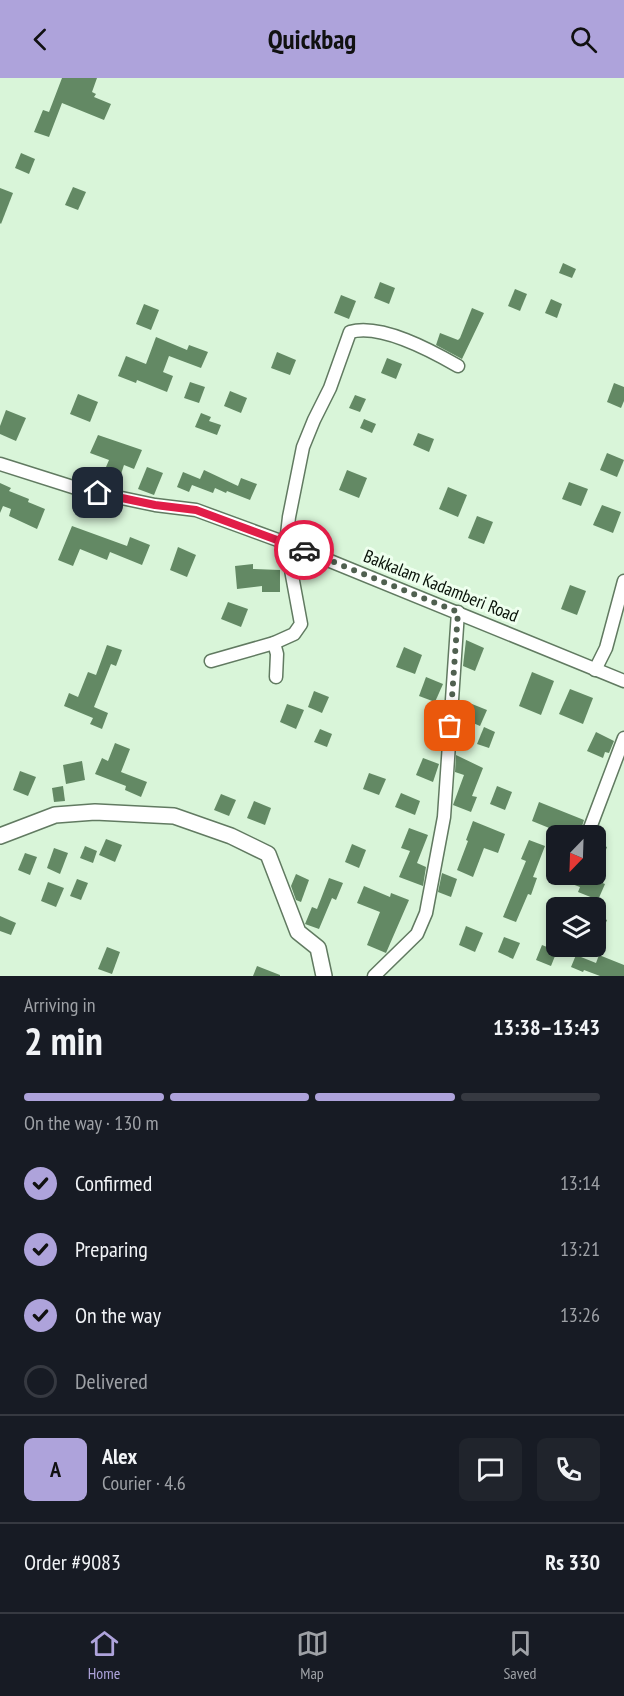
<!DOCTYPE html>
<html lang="en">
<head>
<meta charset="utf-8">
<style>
	body { margin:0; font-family:"PT Sans Narrow",sans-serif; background:#20242c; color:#f1f3f6; height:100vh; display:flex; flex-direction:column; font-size:22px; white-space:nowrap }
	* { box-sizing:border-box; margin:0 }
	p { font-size:20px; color:#9ea1a6 }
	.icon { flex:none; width:33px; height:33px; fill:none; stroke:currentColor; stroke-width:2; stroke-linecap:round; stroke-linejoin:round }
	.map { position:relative; height:898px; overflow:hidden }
	.sheet { display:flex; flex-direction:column; background:#171b24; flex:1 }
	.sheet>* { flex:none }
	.needle { width:39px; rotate:203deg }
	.controls { position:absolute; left:546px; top:747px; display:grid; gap:12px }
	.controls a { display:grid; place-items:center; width:60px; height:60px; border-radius:9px; background:#171b24; box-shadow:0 3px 9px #0003; font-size:30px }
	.pin { position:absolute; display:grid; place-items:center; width:51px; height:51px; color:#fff; margin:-26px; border-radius:12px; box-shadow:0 3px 9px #0006 }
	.courier { position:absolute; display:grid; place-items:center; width:60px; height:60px; margin:-30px; border:4px solid #e11d48; border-radius:50%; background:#fff; color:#222; box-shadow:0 2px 8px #0007 }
	.overview em { font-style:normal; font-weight:700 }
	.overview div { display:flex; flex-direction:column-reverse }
	.overview { display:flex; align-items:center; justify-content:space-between; height:102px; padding:0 24px }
	h1 { font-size:39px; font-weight:700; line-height:45px }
	.bar { display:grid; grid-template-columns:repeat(4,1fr); gap:9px 6px; align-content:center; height:72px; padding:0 24px }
	.bar i { height:8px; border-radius:4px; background:#363941 }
	.bar .active { background:#aea3db }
	.bar p { grid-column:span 4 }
	.line { display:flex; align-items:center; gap:15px; padding:0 24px; border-top:2px solid #363941 }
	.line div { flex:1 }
	.round { display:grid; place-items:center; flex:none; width:63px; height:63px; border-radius:9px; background:#20242c }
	ol { padding:0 24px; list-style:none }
	li { display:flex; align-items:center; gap:18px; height:66px }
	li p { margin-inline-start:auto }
	li .icon { padding:6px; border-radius:50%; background:#aea3db; color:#111; stroke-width:4 }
	li:last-child { color:#9ea1a6 }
	li i { width:33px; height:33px; border:3px solid #363941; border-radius:50% }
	header { display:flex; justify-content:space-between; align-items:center; height:78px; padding:0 24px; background:#aea3db; color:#111; font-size:27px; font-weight:700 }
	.dock { display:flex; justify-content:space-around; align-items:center; height:84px; border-top:2px solid #363941; background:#171b24; font-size:16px; color:#9ea1a6 }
	.dock a { display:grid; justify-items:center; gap:3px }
	.dock .active { color:#aea3db }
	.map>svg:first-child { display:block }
	.building { fill:#638964 }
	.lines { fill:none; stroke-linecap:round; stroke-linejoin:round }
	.minor-casing { stroke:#617a61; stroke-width:15 }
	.tertiary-casing { stroke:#617a61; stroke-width:18 }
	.minor { stroke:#fff; stroke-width:12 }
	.tertiary { stroke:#fff; stroke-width:15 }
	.done { stroke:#506050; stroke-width:6; stroke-dasharray:0 10.8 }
	.route { stroke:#e11d48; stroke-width:8 }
	.labels { text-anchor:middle; stroke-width:6; stroke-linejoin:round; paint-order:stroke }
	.street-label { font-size:18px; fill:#071007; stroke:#efe }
</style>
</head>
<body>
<header><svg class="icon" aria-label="back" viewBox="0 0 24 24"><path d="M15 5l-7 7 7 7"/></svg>Quickbag<svg class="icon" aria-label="search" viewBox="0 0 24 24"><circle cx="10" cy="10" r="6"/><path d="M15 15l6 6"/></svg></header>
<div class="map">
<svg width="624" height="898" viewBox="0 0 624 898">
	<rect width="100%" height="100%" fill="#d9f5d9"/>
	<g class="building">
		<path d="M62,0H97L92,14L96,16L94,19L111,26L104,42L62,25L49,59L34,54L43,32L49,34Z"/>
		<path d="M21,75L35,81L29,96L15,90Z"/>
		<path d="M73,109L86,114L78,132L65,127Z"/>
		<path d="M0,110L13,115L1,146L0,145Z"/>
		<path d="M563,185L576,191L572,200L559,195Z"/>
		<path d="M380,204L395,210L389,226L374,220Z"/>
		<path d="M515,211L527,216L520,233L508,228Z"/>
		<path d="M341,217L356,223L349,241L334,235Z"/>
		<path d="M551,221L562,226L557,240L545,235Z"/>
		<path d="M144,226L159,232L151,252L136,246Z"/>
		<path d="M472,230L484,235L462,281L436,267L440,255L458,262L460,260Z"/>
		<path d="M156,259L187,272L189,267L208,274L201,290L169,278L163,294L173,298L167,314L137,302L136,305L118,298L126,278L146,286Z"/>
		<path d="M277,274L296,282L290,297L271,290Z"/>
		<path d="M387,280L402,286L396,301L381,295Z"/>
		<path d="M190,304L205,309L199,325L184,320Z"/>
		<path d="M614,305L624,309V323L621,330L607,324Z"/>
		<path d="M230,313L247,320L241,335L224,328Z"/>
		<path d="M78,316L98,324L90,344L70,336Z"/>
		<path d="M355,317L366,321L360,334L349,330Z"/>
		<path d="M6,332L26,340L16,363L0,356V348Z"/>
		<path d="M201,335L211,339L209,343L221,347L217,357L195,349Z"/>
		<path d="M364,341L376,346L372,355L360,350Z"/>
		<path d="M418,355L434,361L429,374L413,367Z"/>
		<path d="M98,357L142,372L134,391L124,387L119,402L103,396L109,382L90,375Z"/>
		<path d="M607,375L624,382L617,399L600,392Z"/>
		<path d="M147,389L163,395L154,417L138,411Z"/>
		<path d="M204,392L238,408L241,400L257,406L250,422L227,413L226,415L215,410L213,415L192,407L189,414L177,409L183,394L200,401Z"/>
		<path d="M347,392L367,400L359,420L339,412Z"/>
		<path d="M569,404L588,411L581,428L562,421Z"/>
		<path d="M0,405L11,410L9,413L29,421L28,424L45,431L37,451L9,438L11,431L3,428L0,435Z"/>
		<path d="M448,409L467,417L458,439L439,431Z"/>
		<path d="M602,427L621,434L613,455L593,447Z"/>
		<path d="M477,438L493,444L484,466L468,460Z"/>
		<path d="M72,448L127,468L130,459L150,467L142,487L110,474L107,482L80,471L73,488L58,482Z"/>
		<path d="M178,469L196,477L187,499L170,492Z"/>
		<path d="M253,486V491L280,492V514H262V508L237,511L235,488Z"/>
		<path d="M570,507L586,513L577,537L561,531Z"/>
		<path d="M228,524L248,531L241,549L221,541Z"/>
		<path d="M466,562L484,570L475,593L463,588Z"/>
		<path d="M107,567L122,572L116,588L111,586L94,629L108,635L102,651L90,646L93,640L64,628L69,615L78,619L88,594L96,597Z"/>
		<path d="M404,569L422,577L415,596L396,589Z"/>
		<path d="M532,594L554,603L541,637L519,628Z"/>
		<path d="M426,599L443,606L435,624L419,618Z"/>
		<path d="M570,611L593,620L583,646L559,636Z"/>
		<path d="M314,613L329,619L322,635L308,629Z"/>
		<path d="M287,626L304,632L296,651L280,644Z"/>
		<path d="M472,626L487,632L480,648L466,642Z"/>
		<path d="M484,649L495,654L489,670L477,666Z"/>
		<path d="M320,651L332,656L327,669L314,664Z"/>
		<path d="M596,654L614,663L609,675L605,674L603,680L587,673Z"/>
		<path d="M115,665L130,671L121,694L147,704L141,719L125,712L126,708L95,696L102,680L108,683Z"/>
		<path d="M456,677L483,690L472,718L477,719L471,734L453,727L464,697L455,694Z"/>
		<path d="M423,680L439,686L433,704L416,697Z"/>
		<path d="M82,683L85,702L66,706L63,687Z"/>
		<path d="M20,693L36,699L28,718L13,712Z"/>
		<path d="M369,695L386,701L379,717L363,711Z"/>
		<path d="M63,708L65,723L54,724L52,710Z"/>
		<path d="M497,708L512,714L505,732L490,726Z"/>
		<path d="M401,715L420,723L415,737L395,729Z"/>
		<path d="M221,716L236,722L229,738L214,732Z"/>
		<path d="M254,723L271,730L265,747L247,740Z"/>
		<path d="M539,724L584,742L579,758H563L564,756L532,743Z"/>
		<path d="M473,743L505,756L498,775L484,770L473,799L457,792L468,763L466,762Z"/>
		<path d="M409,750L428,757L417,785L426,789L423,808L399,799L410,773L401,770Z"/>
		<path d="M106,761L122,767L115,784L99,777Z"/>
		<path d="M529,762L545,768L533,799L537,800L531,817L528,816L516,844L503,839L526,783L521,781Z"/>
		<path d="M596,764L607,769L596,798Z"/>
		<path d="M352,766L366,772L359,790L345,784Z"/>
		<path d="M85,768L97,773L93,785L80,780Z"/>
		<path d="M54,770L68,775L60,796L47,790Z"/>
		<path d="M25,775L37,779L30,797L18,792Z"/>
		<path d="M442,795L457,801L451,819L438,814Z"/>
		<path d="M296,796L309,802L301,824L296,822L291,808Z"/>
		<path d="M556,796H580L605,806L598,822L578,814L580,809L548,797Z"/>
		<path d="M329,800L343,805L336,822L332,820L319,851L305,846L312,829L317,831Z"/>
		<path d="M77,801L88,805L81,822L70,818Z"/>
		<path d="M48,804L64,810L56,829L41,823Z"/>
		<path d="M364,808L390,819L391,815L409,822L386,875L367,867L380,834L357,825Z"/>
		<path d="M596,837L607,842L596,870Z"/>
		<path d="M0,838L16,845L11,857L0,853Z"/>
		<path d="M466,848L483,855L475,874L459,867Z"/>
		<path d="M504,859L520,865L513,881L498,874Z"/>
		<path d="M542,867L557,873L551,888L536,882Z"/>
		<path d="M107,869L120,874L112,896L98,891Z"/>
		<path d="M576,877L596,885L599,877L624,887V898H600L584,892L583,894L571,889Z"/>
		<path d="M257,888L280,897V898H253Z"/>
	</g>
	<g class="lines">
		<g class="minor-casing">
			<g id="minor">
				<path d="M0,386L79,411L155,427L196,432L286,465L624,603"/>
				<path d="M274,565L277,576L276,599"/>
				<path d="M211,583L274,565L294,556L301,546L286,465L289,439L303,369L314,342L330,310L350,254C381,245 432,273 458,288"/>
				<path d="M595,592L606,570L624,503"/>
				<path d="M587,758L624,660"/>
				<path d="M374,898L417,856L426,835L444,739L458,534"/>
			</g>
		</g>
		<g class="tertiary-casing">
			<path id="tertiary" d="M0,758L55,737L95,734L174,738L231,758L268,776L298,854L318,870L324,898"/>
		</g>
		<use href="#minor" class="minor"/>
		<use href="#tertiary" class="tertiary"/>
	</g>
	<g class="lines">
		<path class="done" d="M304,472L458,534L450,648"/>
		<path class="route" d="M98,415L155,427L196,432L304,472"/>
	</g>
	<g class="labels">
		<g class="street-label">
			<text transform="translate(441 508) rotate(22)" y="6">Bakkalam Kadamberi Road</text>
		</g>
	</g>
</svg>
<div class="controls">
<a><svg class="needle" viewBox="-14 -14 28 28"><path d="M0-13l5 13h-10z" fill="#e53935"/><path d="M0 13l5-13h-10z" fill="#9ea1a6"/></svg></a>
<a><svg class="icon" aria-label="layers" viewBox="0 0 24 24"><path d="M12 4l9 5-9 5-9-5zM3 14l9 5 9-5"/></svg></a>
</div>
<div class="pin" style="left:450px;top:648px;background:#ea580c"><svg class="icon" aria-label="bag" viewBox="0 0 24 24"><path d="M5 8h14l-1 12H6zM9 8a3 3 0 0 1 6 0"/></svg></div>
<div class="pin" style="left:98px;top:415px;background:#1f2937"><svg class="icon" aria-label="home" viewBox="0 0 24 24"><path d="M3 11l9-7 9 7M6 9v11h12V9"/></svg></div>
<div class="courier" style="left:304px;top:472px"><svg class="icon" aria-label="car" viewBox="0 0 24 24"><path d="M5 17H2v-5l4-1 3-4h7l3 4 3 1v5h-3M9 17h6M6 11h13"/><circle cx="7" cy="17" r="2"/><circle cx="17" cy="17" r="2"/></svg></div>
</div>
<section class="sheet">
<div class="overview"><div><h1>2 min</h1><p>Arriving in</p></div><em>13:38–13:43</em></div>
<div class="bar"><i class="active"></i><i class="active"></i><i class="active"></i><i></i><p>On the way · 130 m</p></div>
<ol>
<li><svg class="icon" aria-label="check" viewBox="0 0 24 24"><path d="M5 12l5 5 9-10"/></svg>Confirmed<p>13:14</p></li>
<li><svg class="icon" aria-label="check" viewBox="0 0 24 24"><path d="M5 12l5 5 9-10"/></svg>Preparing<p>13:21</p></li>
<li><svg class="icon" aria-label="check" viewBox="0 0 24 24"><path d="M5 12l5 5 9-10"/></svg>On the way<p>13:26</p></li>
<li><i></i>Delivered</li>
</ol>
<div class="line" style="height:108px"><b class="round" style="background:#aea3db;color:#111">A</b><div><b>Alex</b><p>Courier · 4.6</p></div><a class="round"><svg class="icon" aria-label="chat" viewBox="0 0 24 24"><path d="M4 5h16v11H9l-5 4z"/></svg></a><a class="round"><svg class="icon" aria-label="phone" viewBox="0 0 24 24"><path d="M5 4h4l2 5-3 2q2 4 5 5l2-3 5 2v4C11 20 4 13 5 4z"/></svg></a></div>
<div class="line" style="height:78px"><div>Order #9083</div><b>Rs 330</b></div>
</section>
<nav class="dock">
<a class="active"><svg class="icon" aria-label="home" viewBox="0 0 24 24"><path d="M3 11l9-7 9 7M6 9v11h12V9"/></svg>Home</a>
<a><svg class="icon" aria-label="map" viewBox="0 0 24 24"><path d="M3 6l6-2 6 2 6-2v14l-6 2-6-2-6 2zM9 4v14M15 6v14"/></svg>Map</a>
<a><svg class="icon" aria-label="saved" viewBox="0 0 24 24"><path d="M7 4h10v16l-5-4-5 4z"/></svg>Saved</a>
</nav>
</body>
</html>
